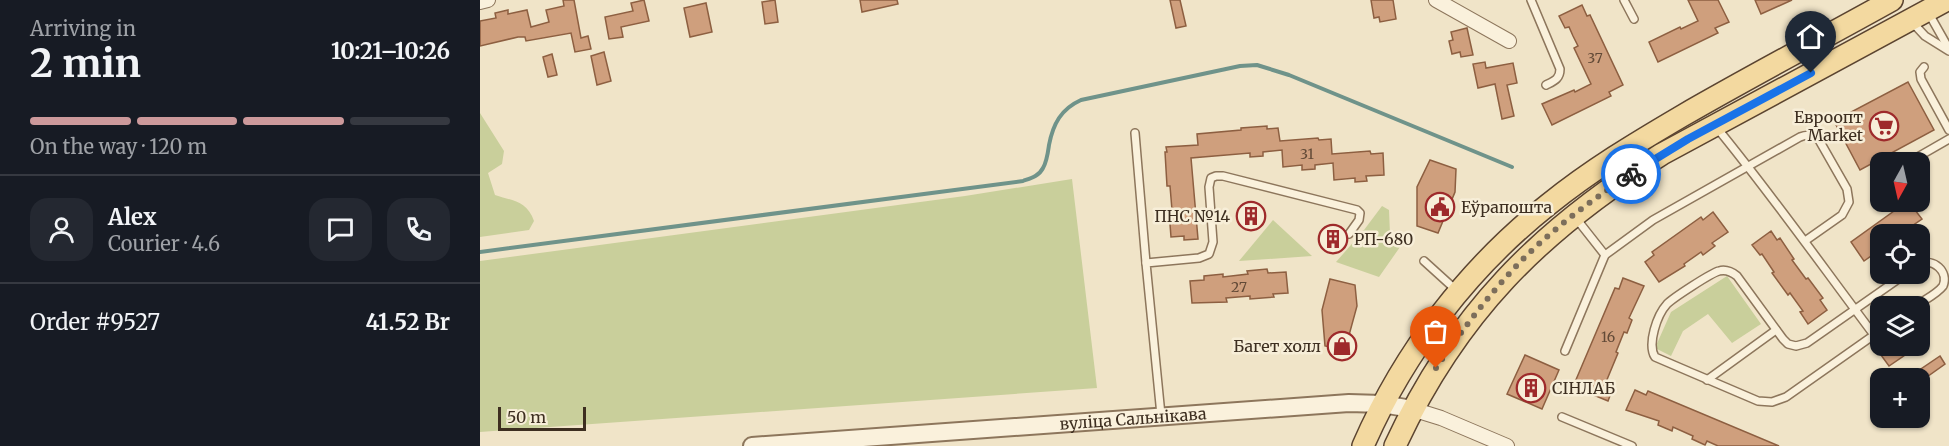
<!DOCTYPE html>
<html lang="en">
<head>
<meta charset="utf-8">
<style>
	body { margin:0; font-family:Merriweather,serif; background:#242831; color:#f1f3f6; height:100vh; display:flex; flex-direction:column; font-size:22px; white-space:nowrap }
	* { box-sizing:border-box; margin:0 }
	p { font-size:20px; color:#9ea1a6 }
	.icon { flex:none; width:33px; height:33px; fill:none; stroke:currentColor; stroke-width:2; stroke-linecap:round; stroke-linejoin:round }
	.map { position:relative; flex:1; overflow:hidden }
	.panel { display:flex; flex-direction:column; background:#171b24; width:480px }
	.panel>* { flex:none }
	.needle { width:39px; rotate:188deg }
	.controls { position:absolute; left:1390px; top:152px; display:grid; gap:12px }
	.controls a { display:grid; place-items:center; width:60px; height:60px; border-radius:12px; background:#171b24; box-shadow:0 2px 4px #0004; font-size:30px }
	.scale { position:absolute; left:18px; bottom:15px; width:88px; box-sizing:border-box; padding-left:6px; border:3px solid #3d2e20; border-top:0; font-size:16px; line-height:21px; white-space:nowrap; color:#3d2e20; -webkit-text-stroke:4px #f7eed8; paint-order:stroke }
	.pin { position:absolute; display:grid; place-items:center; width:51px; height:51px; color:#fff; margin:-62px -26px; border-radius:50% 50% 50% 0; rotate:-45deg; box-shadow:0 0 6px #0007 }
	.pin .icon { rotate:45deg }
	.courier { position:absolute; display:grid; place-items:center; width:60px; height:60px; margin:-30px; border:4px solid #1a73e8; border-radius:50%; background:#fff; color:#222; box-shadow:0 2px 8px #0007 }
	.overview em { font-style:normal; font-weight:700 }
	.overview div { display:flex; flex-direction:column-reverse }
	.overview { display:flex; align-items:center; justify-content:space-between; height:102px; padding:0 30px }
	h1 { font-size:39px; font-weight:700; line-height:45px }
	.bar { display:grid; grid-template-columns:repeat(4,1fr); gap:9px 6px; align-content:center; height:72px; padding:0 30px }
	.bar i { height:8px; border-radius:4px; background:#363941 }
	.bar .current { background:#cc999b }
	.bar p { grid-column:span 4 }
	.line { display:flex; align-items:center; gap:15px; padding:0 30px; border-top:2px solid #363941 }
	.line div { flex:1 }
	.round { display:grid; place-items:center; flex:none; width:63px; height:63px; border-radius:18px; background:#242831 }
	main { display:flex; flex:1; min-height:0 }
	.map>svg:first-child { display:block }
	.green { fill:#c9cf9b }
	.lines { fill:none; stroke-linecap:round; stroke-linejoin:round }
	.stream { stroke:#6f938a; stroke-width:4 }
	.building { fill:#cf9f7d; stroke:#8d5f41; stroke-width:1.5 }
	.service-casing { stroke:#8d765c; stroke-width:10 }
	.minor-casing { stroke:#8d765c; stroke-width:16 }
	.tertiary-casing { stroke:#8d765c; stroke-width:20 }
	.primary-casing { stroke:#5b4430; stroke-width:24 }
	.service { stroke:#faf1dc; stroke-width:7 }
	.minor { stroke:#faf1dc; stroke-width:14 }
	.tertiary { stroke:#faf1dc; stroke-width:16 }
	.primary { stroke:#f3d9a0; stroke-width:21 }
	.done { stroke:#7c6e5b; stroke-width:6; stroke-dasharray:0 10.8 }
	.route { stroke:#1a73e8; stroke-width:8 }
	.labels { text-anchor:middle; stroke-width:5; stroke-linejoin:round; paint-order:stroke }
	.number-label { font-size:14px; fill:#624a37 }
	.poi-label { font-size:16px; fill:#3d2e20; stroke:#f7eed8; text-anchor:end }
	.street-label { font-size:16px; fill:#3d2e20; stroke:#f7eed8 }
</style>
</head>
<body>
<main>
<section class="panel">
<div class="overview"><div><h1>2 min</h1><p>Arriving in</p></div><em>10:21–10:26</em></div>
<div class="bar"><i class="current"></i><i class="current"></i><i class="current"></i><i></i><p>On the way · 120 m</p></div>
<div class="line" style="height:108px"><a class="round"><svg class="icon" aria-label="person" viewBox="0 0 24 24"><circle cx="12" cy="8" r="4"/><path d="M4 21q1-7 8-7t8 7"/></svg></a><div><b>Alex</b><p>Courier · 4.6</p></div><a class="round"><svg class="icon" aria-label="chat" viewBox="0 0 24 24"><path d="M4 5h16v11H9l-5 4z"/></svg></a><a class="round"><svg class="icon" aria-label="phone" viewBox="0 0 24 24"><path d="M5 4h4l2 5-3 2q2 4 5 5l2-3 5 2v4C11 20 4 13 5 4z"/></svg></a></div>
<div class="line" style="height:78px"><div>Order #9527</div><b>41.52 Br</b></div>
</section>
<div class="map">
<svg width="1469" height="446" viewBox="0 0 1469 446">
	<rect width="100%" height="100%" fill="#f0e4c8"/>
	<g class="green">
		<path d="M0,113L24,151L22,164L8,173L15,195C33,201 47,201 54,221L49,230L0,237Z"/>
		<path d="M592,179L617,388L0,432V261L485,196Z"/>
		<path d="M902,206L909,210L910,234L920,247L899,277L856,262L884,230Z"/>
		<path d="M793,220L832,256L759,261Z"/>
		<path d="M1247,276L1281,324L1252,343L1228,314L1203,331L1191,356L1175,348L1191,312Z"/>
	</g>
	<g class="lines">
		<path class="stream" d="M0,252L543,181C551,178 559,176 563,168C567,161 568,152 569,145C573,124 581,109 601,100L760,66L777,65L809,75L1032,167"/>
	</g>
	<g class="building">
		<path d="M83,0H94L101,38L108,36L111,49L95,52L91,33L46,41L45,37H38L0,46V21L16,18L15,13L28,10V14L47,10L51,27L69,22L66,10L84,6Z"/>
		<path d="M164,0L169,21L141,27L143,37L129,39L125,17L153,11L151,3Z"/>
		<path d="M295,0L298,22L285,24L282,2Z"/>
		<path d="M380,0H417L418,4L382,12Z"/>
		<path d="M690,0H700L706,26L696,28Z"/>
		<path d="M891,0H913L916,19L900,22L899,17L894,18Z"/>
		<path d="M1208,0H1238L1249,22L1235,28L1238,33L1178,62L1169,42L1200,27L1201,29L1218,21Z"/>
		<path d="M1275,0H1312L1281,14Z"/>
		<path d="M226,3L232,32L210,37L204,8Z"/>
		<path d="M1102,5L1107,16L1110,15L1143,85L1129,92L1131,96L1072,125L1062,104L1094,90L1095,92L1111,84L1094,48L1098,46L1093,36L1089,27L1085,28L1079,16Z"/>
		<path d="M987,28L993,55L981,57L980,52L972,54L969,41L973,40L971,32Z"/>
		<path d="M124,52L131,81L117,85L111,56Z"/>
		<path d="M72,54L77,75L68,77L63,57Z"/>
		<path d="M1005,62L1006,68L1033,63L1037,83L1027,85L1034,116L1022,119L1015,84L998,88L993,64Z"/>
		<path d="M1428,82L1454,130L1380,170L1354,121Z"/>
		<path d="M787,126V129L798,128L800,141L838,138L839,140L851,139L852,154L890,151L891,154L903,153L904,175L886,176L887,181L875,182V178L854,180L853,163L835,165V169L822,170V165L803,167L802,150L783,152V156L770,157V153L711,158L718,239L704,240V236L691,237L689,211L692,210L690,186H687L685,152H687L686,147L718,145L717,134L761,130V128Z"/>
		<path d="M950,160L976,169L975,192L958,233L937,226V187Z"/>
		<path d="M1428,201L1442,219L1420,234H1401V249L1384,261L1371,242Z"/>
		<path d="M778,209L779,222L764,224L763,210Z"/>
		<path d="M1233,212L1248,232L1232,243L1235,246L1223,255L1221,252L1204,264L1205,266L1179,282L1165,262L1174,255L1172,252L1221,217L1223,220Z"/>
		<path d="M851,226L866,239L854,251L840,238Z"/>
		<path d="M1291,231L1297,240L1300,238L1314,259L1312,260L1326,279L1328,278L1343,298L1340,300L1347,310L1328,324L1320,312L1323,311L1310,293L1308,295L1292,273L1294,272L1282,254L1280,255L1272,245Z"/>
		<path d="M787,269L788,273L806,272L808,293L793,294L794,297L770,299V296L746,298L747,302L712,303L710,281L724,280V276L743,274V277L768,274L767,271Z"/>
		<path d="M1143,278L1164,286L1149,318L1152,320L1147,333L1144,332L1136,352L1138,353L1126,382L1129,383L1128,386L1133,388L1128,401L1104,391L1106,386L1095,382L1135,288L1139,289Z"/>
		<path d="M850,279L875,285L877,306L865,350L845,346L842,310Z"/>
		<path d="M1407,345H1417L1425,355L1409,366L1398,351Z"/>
		<path d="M1045,355L1079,370L1062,409L1027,394Z"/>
		<path d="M1460,356L1465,364L1444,379L1438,371Z"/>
		<path d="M1155,390L1166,395L1168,391L1299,446H1238L1227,441L1225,445L1212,439L1213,436L1193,427L1192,431L1178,425L1179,421L1146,410Z"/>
	</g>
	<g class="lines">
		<g class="service-casing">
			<g id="service">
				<path d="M1051,0L1080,69C1080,79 1074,81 1066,85"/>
				<path d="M1144,0L1154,19"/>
				<path d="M1448,12L1469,49"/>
				<path d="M1432,22L1445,36L1469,51"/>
				<path d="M1444,67L1440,72L1441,79L1469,130"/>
				<path d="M1237,128C1292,195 1342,266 1394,335L1306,397L1292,402L1278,401L1175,357C1167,344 1177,315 1187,304C1193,298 1231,273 1239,271C1246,269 1252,272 1257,276L1303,339L1308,344L1316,346L1327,343L1427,273"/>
				<path d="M655,133L666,263"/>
				<path d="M1429,162L1469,139"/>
				<path d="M1396,181L1401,178"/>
				<path d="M1095,217L1125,255"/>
				<path d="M944,261L976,290"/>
				<path d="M1436,306C1444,300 1457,294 1463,286C1469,271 1453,258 1440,264"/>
				<path d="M1085,351L1125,255L1173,220L1320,137C1328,134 1333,135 1339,140L1367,189L1369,202L1362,215L1325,241"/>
				<path d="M1227,380L1296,330"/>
				<path d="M681,415L666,263L719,258L729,254L733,242L729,187L731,178L736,176H743L877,210L880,213L879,220L869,234"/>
				<path d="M1082,417L1152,446"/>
			</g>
		</g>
		<g class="minor-casing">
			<g id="minor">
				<path d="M956,0L1029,41"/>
				<path d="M0,2L8,0"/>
				<path d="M932,409L961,418L1027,446"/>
			</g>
		</g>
		<g class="tertiary-casing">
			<g id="tertiary">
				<path id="s1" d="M272,446L869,403L902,404L932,409"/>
			</g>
		</g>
		<g class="primary-casing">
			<g id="primary">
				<path d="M883,446C924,352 988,268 1069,204C1111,170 1156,143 1202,116C1271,76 1342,39 1412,0"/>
				<path d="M915,446C976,314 1059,231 1182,154L1467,0"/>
			</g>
		</g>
		<use href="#service" class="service"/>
		<use href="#minor" class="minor"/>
		<use href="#tertiary" class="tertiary"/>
		<use href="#primary" class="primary"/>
	</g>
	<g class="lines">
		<path class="done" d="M956,368C982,330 1010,293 1042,260C1075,227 1112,200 1151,174"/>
		<path class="route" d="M1151,174L1208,139L1331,73"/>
	</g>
	<defs>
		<g id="supermarket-ring" transform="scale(1.5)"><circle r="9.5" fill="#f7eed8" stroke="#9e2a2b" stroke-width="1.5"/><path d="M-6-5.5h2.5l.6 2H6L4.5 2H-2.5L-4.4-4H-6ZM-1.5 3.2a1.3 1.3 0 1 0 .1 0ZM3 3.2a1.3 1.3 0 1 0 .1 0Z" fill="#9e2a2b"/></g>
		<g id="civic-ring" transform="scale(1.5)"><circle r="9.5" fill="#f7eed8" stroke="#9e2a2b" stroke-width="1.5"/><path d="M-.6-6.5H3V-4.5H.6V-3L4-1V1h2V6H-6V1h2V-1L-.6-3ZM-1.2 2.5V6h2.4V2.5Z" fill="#9e2a2b"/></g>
		<g id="building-ring" transform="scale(1.5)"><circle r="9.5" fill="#f7eed8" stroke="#9e2a2b" stroke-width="1.5"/><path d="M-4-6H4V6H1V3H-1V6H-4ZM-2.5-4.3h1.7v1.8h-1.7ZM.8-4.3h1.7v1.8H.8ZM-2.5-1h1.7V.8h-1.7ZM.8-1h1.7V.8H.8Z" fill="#9e2a2b"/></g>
		<g id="shop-ring" transform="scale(1.5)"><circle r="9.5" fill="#f7eed8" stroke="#9e2a2b" stroke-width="1.5"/><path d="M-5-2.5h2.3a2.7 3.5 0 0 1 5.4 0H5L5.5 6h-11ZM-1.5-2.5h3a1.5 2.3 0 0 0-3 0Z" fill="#9e2a2b"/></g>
	</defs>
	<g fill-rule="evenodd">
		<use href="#supermarket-ring" x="1404" y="126"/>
		<use href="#civic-ring" x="960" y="207"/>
		<use href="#building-ring" x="771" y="216"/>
		<use href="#building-ring" x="853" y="239"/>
		<use href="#shop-ring" x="862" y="346"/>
		<use href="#building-ring" x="1051" y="388"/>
	</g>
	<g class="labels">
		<g class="number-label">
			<text x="1115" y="63">37</text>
			<text x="827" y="159">31</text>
			<text x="759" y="292">27</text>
			<text x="1128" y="342">16</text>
		</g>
		<g class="poi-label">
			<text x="1383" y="123">Евроопт<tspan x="1383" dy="18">Market</tspan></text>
			<text x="981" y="213" text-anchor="start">Еўрапошта</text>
			<text x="750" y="222">ПНС №14</text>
			<text x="874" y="245" text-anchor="start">РП-680</text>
			<text x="841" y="352">Багет холл</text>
			<text x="1072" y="394" text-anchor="start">СІНЛАБ</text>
		</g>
		<g class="street-label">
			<text dy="6" stroke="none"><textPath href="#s1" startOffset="382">вуліца Сальнікава</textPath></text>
		</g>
	</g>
</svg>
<div class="controls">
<a><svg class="needle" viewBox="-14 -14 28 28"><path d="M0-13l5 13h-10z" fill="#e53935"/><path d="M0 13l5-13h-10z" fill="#9ea1a6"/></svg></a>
<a><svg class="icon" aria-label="locate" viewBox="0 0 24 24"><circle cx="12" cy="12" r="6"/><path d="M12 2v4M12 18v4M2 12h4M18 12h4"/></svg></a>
<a><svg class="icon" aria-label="layers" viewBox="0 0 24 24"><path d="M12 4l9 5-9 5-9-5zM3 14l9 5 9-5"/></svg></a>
<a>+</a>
</div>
<div class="scale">50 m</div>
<div class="pin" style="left:956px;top:368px;background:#ea580c"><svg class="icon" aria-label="bag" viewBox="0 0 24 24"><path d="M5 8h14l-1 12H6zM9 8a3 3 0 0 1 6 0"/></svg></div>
<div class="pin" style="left:1331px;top:73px;background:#1f2937"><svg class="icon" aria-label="home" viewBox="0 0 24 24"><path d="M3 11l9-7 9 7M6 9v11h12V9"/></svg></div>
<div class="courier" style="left:1151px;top:174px"><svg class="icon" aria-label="bike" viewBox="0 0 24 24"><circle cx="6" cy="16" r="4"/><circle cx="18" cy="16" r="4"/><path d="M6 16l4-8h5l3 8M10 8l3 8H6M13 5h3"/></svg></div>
</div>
</main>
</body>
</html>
